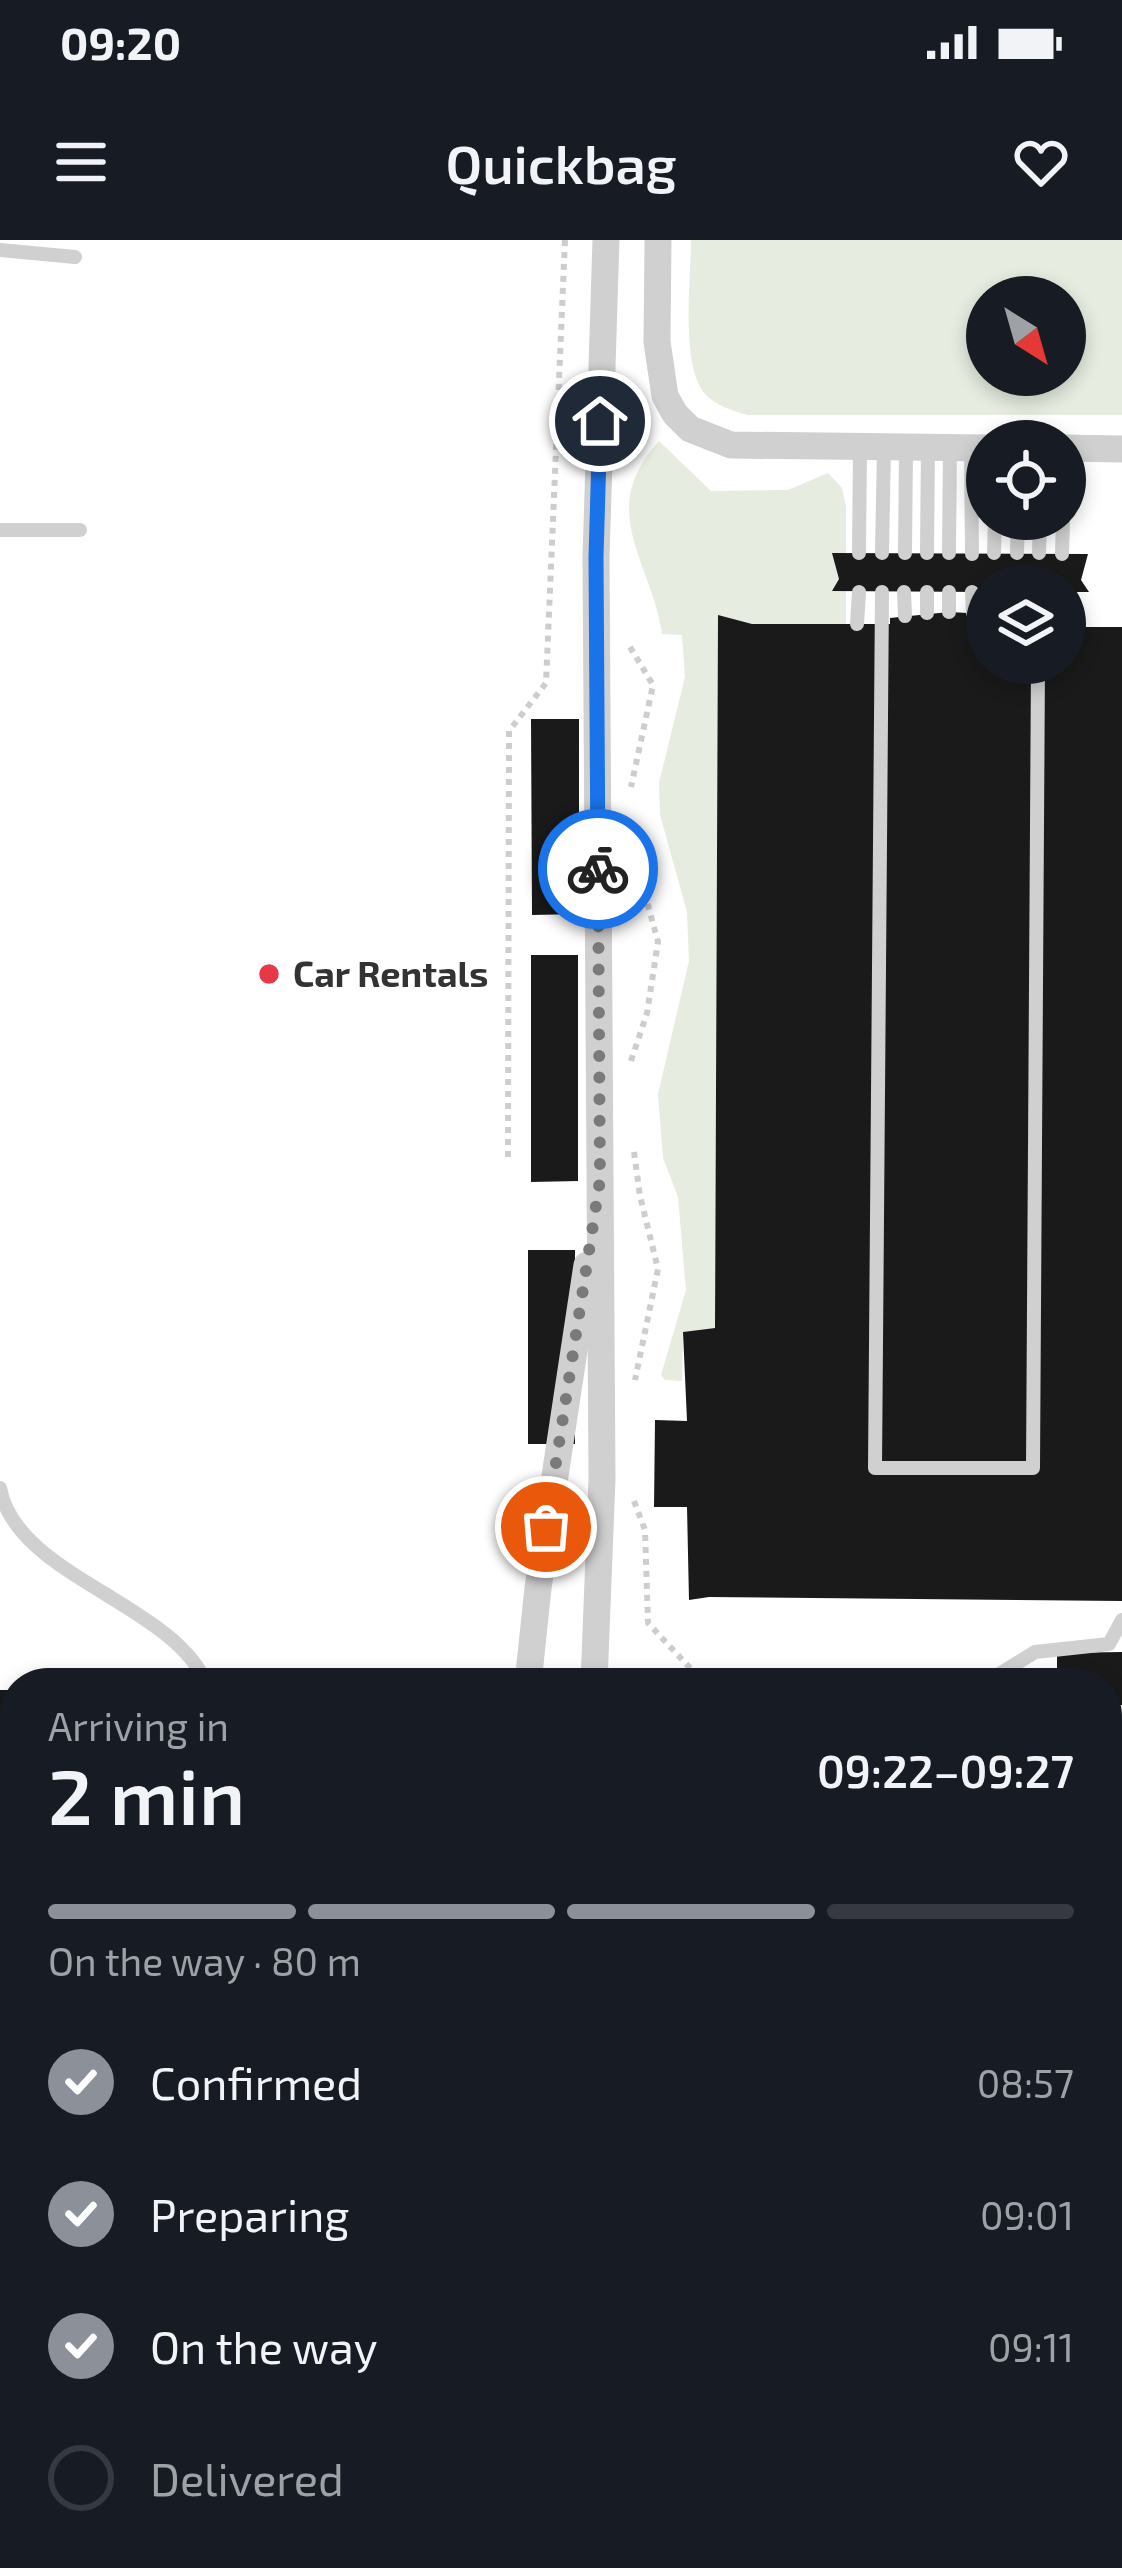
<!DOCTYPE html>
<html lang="en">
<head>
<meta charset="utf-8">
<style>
	body { margin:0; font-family:"Exo 2",sans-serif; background:#242831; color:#f1f3f6; height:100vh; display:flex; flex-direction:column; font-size:45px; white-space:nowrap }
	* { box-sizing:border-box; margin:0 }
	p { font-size:39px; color:#9ea1a6 }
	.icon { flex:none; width:66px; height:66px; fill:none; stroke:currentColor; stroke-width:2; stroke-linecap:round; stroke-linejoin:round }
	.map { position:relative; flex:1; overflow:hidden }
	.details { position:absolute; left:0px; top:1428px; width:1122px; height:900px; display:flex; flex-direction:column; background:#171b24; border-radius:48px 48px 0 0; box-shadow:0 6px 18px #0003 }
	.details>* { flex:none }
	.needle { width:78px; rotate:143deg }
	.fabs { position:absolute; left:966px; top:36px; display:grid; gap:24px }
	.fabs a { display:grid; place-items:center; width:120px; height:120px; border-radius:50%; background:#171b24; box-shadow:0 6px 18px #0003; font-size:60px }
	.pin { position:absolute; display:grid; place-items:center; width:102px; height:102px; color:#fff; margin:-51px; border:6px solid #fff; border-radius:50%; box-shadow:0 3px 12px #0007 }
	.courier { position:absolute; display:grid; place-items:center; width:120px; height:120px; margin:-60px; border:9px solid #1a73e8; border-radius:50%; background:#fff; color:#222; box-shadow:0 3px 15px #0007 }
	.head em { font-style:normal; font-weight:600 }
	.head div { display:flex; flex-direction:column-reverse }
	.head { display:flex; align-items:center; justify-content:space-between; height:204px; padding:0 48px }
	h1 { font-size:78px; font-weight:600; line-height:90px }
	.bar { display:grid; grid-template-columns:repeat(4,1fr); gap:18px 12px; align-content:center; height:144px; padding:0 48px }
	.bar i { height:15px; border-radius:9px; background:#363941 }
	.bar .current { background:#8c9099 }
	.bar p { grid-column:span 4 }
	ol { padding:0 48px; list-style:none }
	li { display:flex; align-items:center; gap:36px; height:132px }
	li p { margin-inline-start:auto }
	li .icon { padding:12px; border-radius:50%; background:#8c9099; color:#fff; stroke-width:4 }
	li:last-child { color:#9ea1a6 }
	li i { width:66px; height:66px; border:6px solid #363941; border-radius:50% }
	.status { display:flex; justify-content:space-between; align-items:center; height:84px; padding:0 60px; background:#171b24; direction:ltr }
	.status svg { height:33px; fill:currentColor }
	header { display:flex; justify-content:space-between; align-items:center; height:156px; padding:0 48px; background:#171b24; font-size:54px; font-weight:600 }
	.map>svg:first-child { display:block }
	.green { fill:#e6ecdf; fill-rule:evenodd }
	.building { fill:#1a1a1a }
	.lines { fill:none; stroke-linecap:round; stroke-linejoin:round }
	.street-tunnel { stroke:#d6d6d6; stroke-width:27; stroke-dasharray:27 14; stroke-linecap:butt }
	.path { stroke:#cdcdcd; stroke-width:6; stroke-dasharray:6 6; stroke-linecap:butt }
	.lane { stroke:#d0d0d0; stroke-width:14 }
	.street { stroke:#d0d0d0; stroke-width:27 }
	.done { stroke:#7a7a7a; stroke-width:12; stroke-dasharray:0 21.6 }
	.route { stroke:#1a73e8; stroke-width:15 }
	.poi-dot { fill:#e63946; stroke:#fff; stroke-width:4.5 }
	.labels { text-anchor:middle; stroke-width:12; stroke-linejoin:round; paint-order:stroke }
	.poi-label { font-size:36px; font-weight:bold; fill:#333; stroke:#fff; text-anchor:start }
</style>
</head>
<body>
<div class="status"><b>09:20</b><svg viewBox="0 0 49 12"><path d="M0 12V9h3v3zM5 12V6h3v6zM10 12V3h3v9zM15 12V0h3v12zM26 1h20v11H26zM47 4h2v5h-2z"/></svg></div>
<header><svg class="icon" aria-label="menu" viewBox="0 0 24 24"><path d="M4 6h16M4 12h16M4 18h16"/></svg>Quickbag<svg class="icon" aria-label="heart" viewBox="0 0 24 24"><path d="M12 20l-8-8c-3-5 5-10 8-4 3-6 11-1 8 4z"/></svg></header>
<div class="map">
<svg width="1122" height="2328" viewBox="0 0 1122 2328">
	<rect width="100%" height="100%" fill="#fff"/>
	<g class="green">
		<path d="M691,0H1122V175H748C733,171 716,166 705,154C680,124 691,39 691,0ZM1065,57V135H987V57Z"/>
		<path d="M659,201L711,251L788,250L828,233L842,248L846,267V384H752L718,376L715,1088L683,1092L682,1141L665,1140L661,1135L686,1050L678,957L663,918L658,854L689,721L687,672L660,575L659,543L685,437L682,395L662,394C652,322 595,271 659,201Z"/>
		<path d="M1107,1614H1122V1788L1107,1777Z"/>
		<path d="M1107,1854L1122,1870V2082L1107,2096Z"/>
		<path d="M1122,2139V2294H1107V2148Z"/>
	</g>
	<g class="building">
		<path d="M832,313L1088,314L1081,340L1089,352H1065V345H987V352L832,351L839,339Z"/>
		<path d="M949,372L987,374V423H1065V387H1122V1361L709,1357L689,1360L687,1267H654L655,1180L687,1181L683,1092L715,1088L718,375L752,384H890V378Z"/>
		<path d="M531,479H579V674L532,675Z"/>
		<path d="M531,715H578V941L531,942Z"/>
		<rect x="528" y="1010" width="47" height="194"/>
		<path d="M1122,1412V1465H1107V1443H1057V1413Z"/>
		<path d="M0,1450H15V2313H667L665,2328H0Z"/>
		<rect x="1107" y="1512" width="15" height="51"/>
		<path d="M1107,1777L1122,1788V1837L1107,1824Z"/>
	</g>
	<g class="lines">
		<g class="street-tunnel">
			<path d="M543,2313V2328"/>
			<path d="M597,2313V2328"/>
		</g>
		<g class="path">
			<path d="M630,407L653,445L631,547"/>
			<path d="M631,821L647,773L658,702L632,607"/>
			<path d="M634,912L640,956L658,1029L635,1140"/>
			<path d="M508,917L509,491L546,443L565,0"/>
			<path d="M634,1261L645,1290L648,1383L704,1443"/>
			<path d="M0,1800H15"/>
			<path d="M0,1999L15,1998"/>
			<path d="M1107,2123L1122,2112"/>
			<path d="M782,2328V2313"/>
		</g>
		<g class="lane">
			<path d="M0,10L75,17"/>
			<path d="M971,208L972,314"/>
			<path d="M1065,236L1066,208"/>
			<path d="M0,290H80"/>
			<path d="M859,313L860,207"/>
			<path d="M882,313L884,207"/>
			<path d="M905,313L906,207"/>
			<path d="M927,313L928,207"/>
			<path d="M949,313L950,207"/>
			<path d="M994,313L995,279"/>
			<path d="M1017,313L1018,279"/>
			<path d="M1039,313L1040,279"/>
			<path d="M1062,314L1063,279"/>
			<path d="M882,352L875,1228H1033L1038,423"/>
			<path d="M904,352L905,376"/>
			<path d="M927,352V373"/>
			<path d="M949,352V372"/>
			<path d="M972,352L973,373"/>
			<path d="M857,384L859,352"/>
			<path d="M0,1248C16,1336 172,1363 206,1443"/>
			<path d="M998,1435L1035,1412L1109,1404L1122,1380"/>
			<path d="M761,1443L998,1435L1057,1437"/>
		</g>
		<g class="street">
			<path d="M658,0L657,102L665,156L675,174L690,189L731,205L987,208"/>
			<path d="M1065,208L1122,209"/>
			<path d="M528,1443L538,1348L587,1025"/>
			<path d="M594,1443L602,1239L596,317L606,0"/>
		</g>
	</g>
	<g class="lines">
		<path class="done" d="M546,1287L600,940L598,629"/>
		<path class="route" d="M598,629L596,317L600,181"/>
	</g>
	<circle class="poi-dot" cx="269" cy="734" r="12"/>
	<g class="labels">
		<g class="poi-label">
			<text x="293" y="747">Car Rentals</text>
		</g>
	</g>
</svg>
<div class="fabs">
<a><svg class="needle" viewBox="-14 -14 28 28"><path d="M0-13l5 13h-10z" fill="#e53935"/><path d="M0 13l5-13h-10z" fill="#9ea1a6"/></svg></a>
<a><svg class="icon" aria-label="locate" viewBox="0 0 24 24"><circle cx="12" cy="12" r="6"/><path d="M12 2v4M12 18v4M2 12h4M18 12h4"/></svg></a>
<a><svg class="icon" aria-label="layers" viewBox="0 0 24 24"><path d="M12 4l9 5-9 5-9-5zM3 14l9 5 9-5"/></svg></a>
</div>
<div class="pin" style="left:546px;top:1287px;background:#ea580c"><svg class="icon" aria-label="bag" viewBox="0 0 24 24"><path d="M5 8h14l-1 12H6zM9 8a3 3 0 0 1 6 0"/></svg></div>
<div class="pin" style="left:600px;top:181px;background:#1f2937"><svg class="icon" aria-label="home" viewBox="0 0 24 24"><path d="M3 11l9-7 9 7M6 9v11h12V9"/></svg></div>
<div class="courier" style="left:598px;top:629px"><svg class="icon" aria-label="bike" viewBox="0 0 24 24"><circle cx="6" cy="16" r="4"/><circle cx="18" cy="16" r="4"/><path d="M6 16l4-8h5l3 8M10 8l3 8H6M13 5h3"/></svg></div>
<section class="details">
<div class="head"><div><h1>2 min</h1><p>Arriving in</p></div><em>09:22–09:27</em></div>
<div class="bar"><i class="current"></i><i class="current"></i><i class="current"></i><i></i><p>On the way · 80 m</p></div>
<ol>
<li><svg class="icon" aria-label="check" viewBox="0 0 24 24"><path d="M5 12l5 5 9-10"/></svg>Confirmed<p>08:57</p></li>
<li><svg class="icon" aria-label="check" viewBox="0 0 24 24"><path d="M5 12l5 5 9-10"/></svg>Preparing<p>09:01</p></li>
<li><svg class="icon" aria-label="check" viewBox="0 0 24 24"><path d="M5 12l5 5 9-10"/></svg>On the way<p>09:11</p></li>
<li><i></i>Delivered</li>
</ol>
</section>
</div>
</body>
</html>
